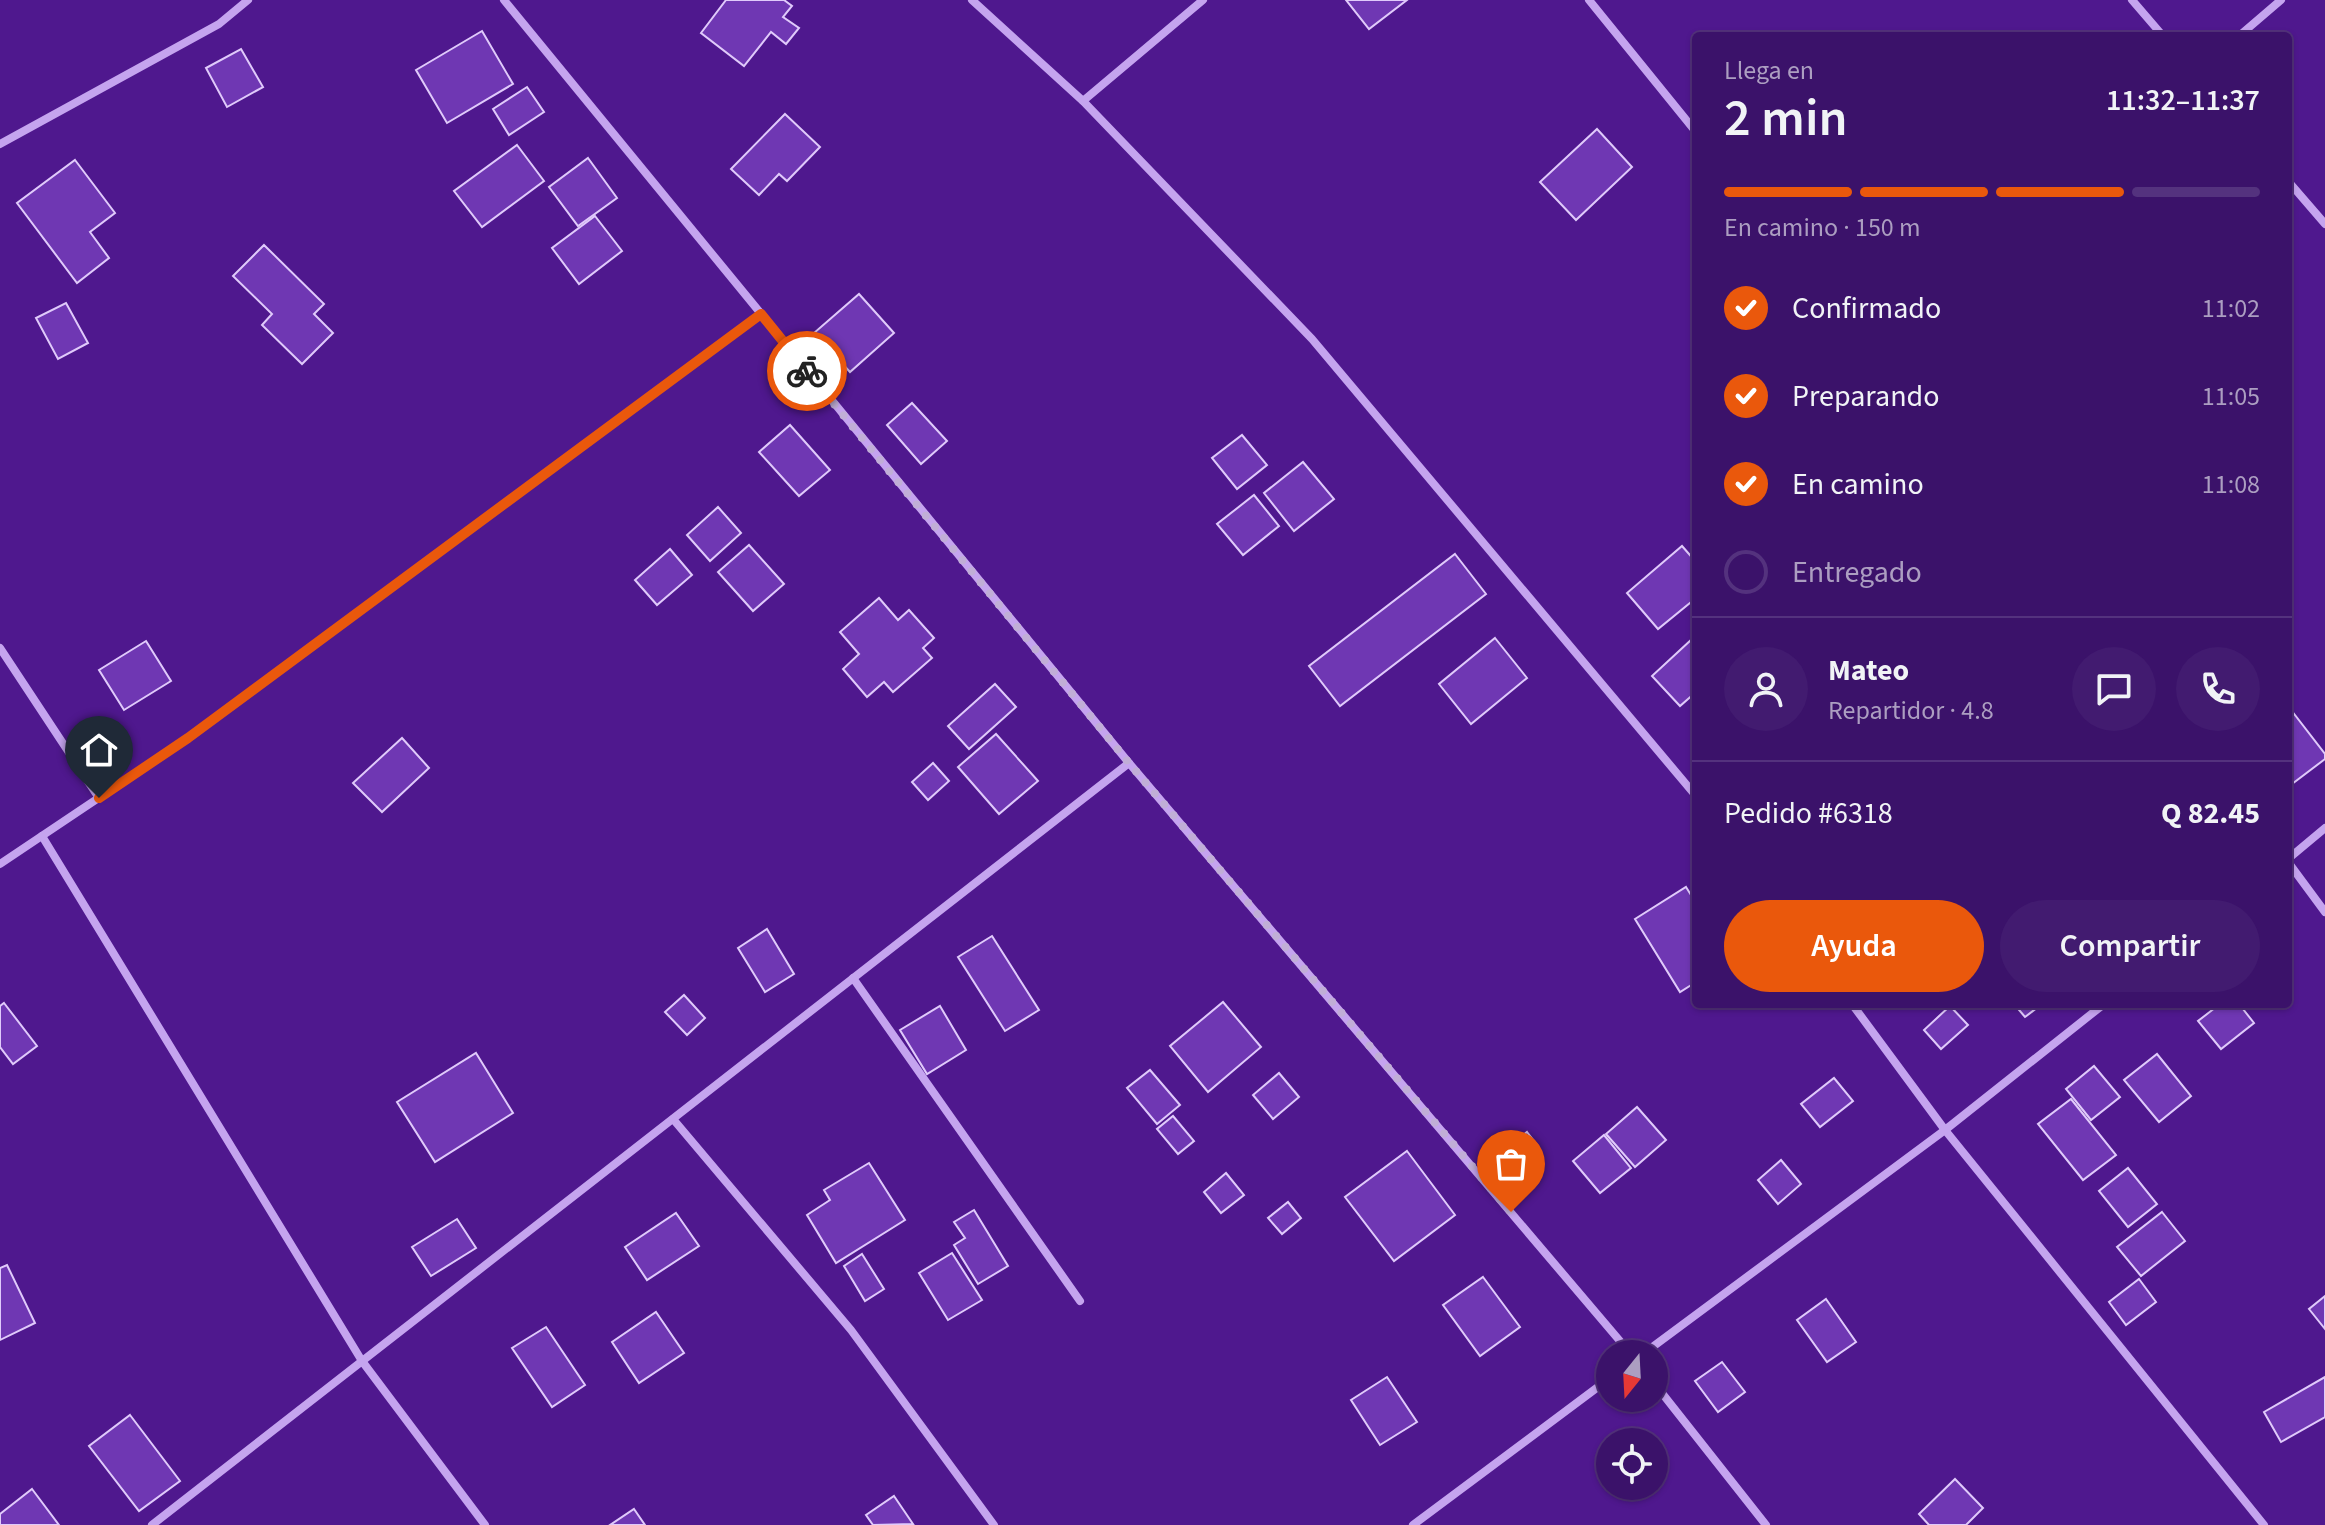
<!DOCTYPE html>
<html lang="es">
<head>
<meta charset="utf-8">
<style>
	body { margin:0; font-family:"Source Sans 3",sans-serif; background:#421b70; color:#f1f3f6; height:100vh; display:flex; flex-direction:column; font-size:30px; white-space:nowrap }
	* { box-sizing:border-box; margin:0 }
	p { font-size:26px; color:#ac9ec1 }
	.icon { flex:none; width:44px; height:44px; fill:none; stroke:currentColor; stroke-width:2; stroke-linecap:round; stroke-linejoin:round }
	.map { position:relative; flex:1; overflow:hidden }
	.sheet { position:absolute; left:1692px; top:32px; width:600px; height:976px; display:flex; flex-direction:column; background:#3b126a; border-radius:8px; box-shadow:0 2px 6px #0004,0 0 0 2px #54327e }
	.sheet>* { flex:none }
	.needle { width:52px; rotate:198deg }
	.buttons { position:absolute; left:1596px; top:1340px; display:grid; gap:16px }
	.buttons a { display:grid; place-items:center; width:72px; height:72px; border-radius:50%; background:#3b126a; box-shadow:0 2px 6px #0004,0 0 0 2px #54327e; font-size:40px }
	.pin { position:absolute; display:grid; place-items:center; width:68px; height:68px; color:#fff; margin:-82px -34px; border-radius:50% 50% 50% 0; rotate:-45deg; box-shadow:0 0 8px #0007 }
	.pin .icon { rotate:45deg }
	.courier { position:absolute; display:grid; place-items:center; width:80px; height:80px; margin:-40px; border:6px solid #ea580c; border-radius:50%; background:#fff; color:#222; box-shadow:0 2px 10px #0007 }
	.headline em { font-style:normal; font-weight:600 }
	.headline div { display:flex; flex-direction:column-reverse }
	.headline { display:flex; align-items:center; justify-content:space-between; height:136px; padding:0 32px }
	h1 { font-size:52px; font-weight:600; line-height:60px }
	.bar { display:grid; grid-template-columns:repeat(4,1fr); gap:12px 8px; align-content:center; height:96px; padding:0 32px }
	.bar i { height:10px; border-radius:6px; background:#54327e }
	.bar .current { background:#ea580c }
	.bar p { grid-column:span 4 }
	.line { display:flex; align-items:center; gap:20px; padding:0 32px; border-top:2px solid #54327e }
	.line div { flex:1 }
	.round { display:grid; place-items:center; flex:none; width:84px; height:84px; border-radius:42px; background:#421b70 }
	ol { padding:0 32px; list-style:none }
	li { display:flex; align-items:center; gap:24px; height:88px }
	li p { margin-inline-start:auto }
	li .icon { padding:8px; border-radius:50%; background:#ea580c; color:#fff; stroke-width:4 }
	li:last-child { color:#ac9ec1 }
	li i { width:44px; height:44px; border:4px solid #54327e; border-radius:50% }
	.action { display:flex; gap:16px; margin-top:auto; padding:16px 32px }
	.action a { flex:1; height:92px; border-radius:48px; background:#ea580c; color:#fff; font-size:32px; font-weight:600; line-height:92px; text-align:center }
	.action a+a { background:#421b70; color:#f1f3f6 }
	.map>svg:first-child { display:block }
	.building { fill:#6f37b3; stroke:#e0cafb; stroke-width:2 }
	.lines { fill:none; stroke-linecap:round; stroke-linejoin:round }
	.minor { stroke:#c5a4ef; stroke-width:8 }
	.done { stroke:#c1aed7; stroke-width:8; stroke-dasharray:0 14.4 }
	.route { stroke:#ea580c; stroke-width:10 }
</style>
</head>
<body>
<div class="map">
<svg width="2325" height="1525" viewBox="0 0 2325 1525">
	<rect width="100%" height="100%" fill="#4f188e"/>
	<g class="building">
		<path d="M726,0H784L792,6L783,17L799,28L786,44L771,32L744,66L701,33Z"/>
		<path d="M1346,0H1407L1369,29Z"/>
		<path d="M482,31L513,84L447,123L416,70Z"/>
		<path d="M241,49L263,87L227,107L206,68Z"/>
		<path d="M527,87L544,112L509,135L493,109Z"/>
		<path d="M785,114L820,147L787,181L779,174L759,195L731,169Z"/>
		<path d="M1597,129L1632,167L1576,220L1540,182Z"/>
		<path d="M517,145L544,181L482,227L454,191Z"/>
		<path d="M588,158L617,198L578,226L549,187Z"/>
		<path d="M75,160L115,213L90,232L109,258L77,283L17,203Z"/>
		<path d="M595,216L622,251L579,284L552,248Z"/>
		<path d="M264,245L324,304L314,314L333,333L302,364L262,325L272,314L233,276Z"/>
		<path d="M859,294L894,333L850,372L814,333Z"/>
		<path d="M66,303L88,343L58,359L36,318Z"/>
		<path d="M912,403L947,441L921,464L887,425Z"/>
		<path d="M790,425L830,470L799,496L759,452Z"/>
		<path d="M1242,435L1267,465L1237,489L1212,458Z"/>
		<path d="M1303,462L1334,499L1294,531L1264,493Z"/>
		<path d="M1254,495L1279,526L1243,555L1217,524Z"/>
		<path d="M718,507L741,533L710,561L687,535Z"/>
		<path d="M749,545L784,584L753,611L718,572Z"/>
		<path d="M1682,546L1696,562V598L1658,629L1627,593Z"/>
		<path d="M670,549L692,575L657,605L635,580Z"/>
		<path d="M1455,554L1486,594L1340,706L1309,666Z"/>
		<path d="M879,598L898,620L909,610L934,638L923,648L932,658L893,692L884,682L867,697L843,669L859,654L840,632Z"/>
		<path d="M1495,638L1527,678L1471,724L1439,684Z"/>
		<path d="M1691,640L1696,645V692L1680,706L1652,676Z"/>
		<path d="M146,641L171,681L124,710L99,670Z"/>
		<path d="M995,684L1016,707L969,749L948,726Z"/>
		<path d="M2288,706L2325,754V759L2288,787Z"/>
		<path d="M996,734L1038,781L999,814L958,767Z"/>
		<path d="M402,738L429,768L382,812L353,783Z"/>
		<path d="M933,763L949,781L928,800L912,782Z"/>
		<path d="M1686,887L1696,903V982L1680,992L1635,919Z"/>
		<path d="M767,929L794,974L765,992L738,948Z"/>
		<path d="M992,936L1039,1010L1005,1031L958,957Z"/>
		<path d="M684,995L705,1018L687,1035L665,1012Z"/>
		<path d="M1223,1002L1261,1047L1208,1092L1170,1046Z"/>
		<path d="M4,1003L37,1046L13,1064L0,1047V1006Z"/>
		<path d="M2014,1004H2042L2025,1017Z"/>
		<path d="M2220,1004H2239L2254,1023L2221,1049L2198,1021Z"/>
		<path d="M940,1006L966,1050L927,1074L900,1030Z"/>
		<path d="M1950,1006L1968,1025L1941,1049L1924,1030Z"/>
		<path d="M476,1053L513,1113L435,1162L397,1102Z"/>
		<path d="M2157,1054L2191,1096L2159,1122L2124,1080Z"/>
		<path d="M2094,1066L2120,1097L2091,1120L2066,1089Z"/>
		<path d="M1150,1070L1180,1105L1157,1124L1127,1088Z"/>
		<path d="M1279,1073L1299,1097L1273,1119L1253,1095Z"/>
		<path d="M1834,1078L1853,1101L1820,1127L1801,1104Z"/>
		<path d="M2071,1099L2116,1155L2083,1180L2038,1124Z"/>
		<path d="M1637,1107L1666,1140L1635,1167L1606,1134Z"/>
		<path d="M1173,1116L1194,1141L1178,1154L1157,1129Z"/>
		<path d="M1527,1132L1538,1146L1521,1159L1510,1145Z"/>
		<path d="M1604,1135L1631,1168L1600,1193L1573,1161Z"/>
		<path d="M1407,1151L1455,1215L1394,1261L1345,1197Z"/>
		<path d="M1781,1160L1801,1184L1778,1204L1758,1180Z"/>
		<path d="M869,1163L905,1220L836,1263L807,1215L830,1200L824,1190Z"/>
		<path d="M2128,1168L2157,1204L2128,1227L2099,1191Z"/>
		<path d="M1226,1173L1244,1195L1221,1213L1204,1192Z"/>
		<path d="M1288,1202L1301,1218L1282,1234L1268,1218Z"/>
		<path d="M974,1210L1008,1266L978,1284L954,1245L965,1238L954,1222Z"/>
		<path d="M2162,1212L2185,1241L2141,1276L2117,1247Z"/>
		<path d="M676,1213L699,1246L647,1280L625,1247Z"/>
		<path d="M457,1219L476,1248L431,1276L412,1247Z"/>
		<path d="M952,1253L982,1300L948,1320L919,1273Z"/>
		<path d="M862,1254L884,1289L865,1301L844,1266Z"/>
		<path d="M7,1265L35,1323L0,1340V1268Z"/>
		<path d="M1483,1277L1520,1327L1480,1356L1443,1305Z"/>
		<path d="M2139,1279L2156,1302L2126,1325L2109,1302Z"/>
		<path d="M2325,1296V1329L2309,1309Z"/>
		<path d="M1826,1299L1856,1342L1827,1362L1797,1320Z"/>
		<path d="M656,1312L684,1353L639,1383L612,1342Z"/>
		<path d="M546,1327L585,1385L552,1407L512,1348Z"/>
		<path d="M1722,1362L1745,1392L1718,1412L1695,1381Z"/>
		<path d="M1387,1377L1417,1422L1380,1445L1351,1400Z"/>
		<path d="M2325,1377V1417L2281,1442L2264,1412Z"/>
		<path d="M130,1415L180,1481L139,1511L89,1446Z"/>
		<path d="M1955,1479L1983,1508L1966,1525H1929L1919,1514Z"/>
		<path d="M32,1489L59,1525H0V1514Z"/>
		<path d="M894,1496L913,1524L873,1525L866,1515Z"/>
		<path d="M634,1509L645,1525H610Z"/>
	</g>
	<g class="lines">
		<g class="minor">
			<path d="M504,0L1129,763L1631,1354"/>
			<path d="M972,0L1083,101L1312,339L1696,796"/>
			<path d="M1589,0L1696,132"/>
			<path d="M2132,0L2163,36"/>
			<path d="M2239,36L2281,0"/>
			<path d="M1083,101L1203,0"/>
			<path d="M0,144L219,24L248,0"/>
			<path d="M2288,181L2325,224"/>
			<path d="M0,648L99,798"/>
			<path d="M42,836L362,1361L485,1525"/>
			<path d="M2288,859L2325,828"/>
			<path d="M2288,862L2325,912"/>
			<path d="M0,864L188,738L761,314"/>
			<path d="M853,978L1080,1301"/>
			<path d="M1852,1004L1945,1130L2264,1525"/>
			<path d="M673,1119L851,1330L994,1525"/>
			<path d="M1643,1354L1945,1130L2104,1004"/>
			<path d="M1654,1383L1766,1525"/>
			<path d="M152,1525L1129,763"/>
			<path d="M1413,1525L1610,1378"/>
		</g>
	</g>
	<g class="lines">
		<path class="done" d="M807,371L1129,763L1511,1212"/>
		<path class="route" d="M99,798L188,738L761,314L807,371"/>
	</g>
</svg>
<div class="buttons">
<a><svg class="needle" viewBox="-14 -14 28 28"><path d="M0-13l5 13h-10z" fill="#e53935"/><path d="M0 13l5-13h-10z" fill="#ac9ec1"/></svg></a>
<a><svg class="icon" aria-label="locate" viewBox="0 0 24 24"><circle cx="12" cy="12" r="6"/><path d="M12 2v4M12 18v4M2 12h4M18 12h4"/></svg></a>
</div>
<div class="pin" style="left:1511px;top:1212px;background:#ea580c"><svg class="icon" aria-label="bag" viewBox="0 0 24 24"><path d="M5 8h14l-1 12H6zM9 8a3 3 0 0 1 6 0"/></svg></div>
<div class="pin" style="left:99px;top:798px;background:#1f2937"><svg class="icon" aria-label="home" viewBox="0 0 24 24"><path d="M3 11l9-7 9 7M6 9v11h12V9"/></svg></div>
<div class="courier" style="left:807px;top:371px"><svg class="icon" aria-label="bike" viewBox="0 0 24 24"><circle cx="6" cy="16" r="4"/><circle cx="18" cy="16" r="4"/><path d="M6 16l4-8h5l3 8M10 8l3 8H6M13 5h3"/></svg></div>
<section class="sheet">
<div class="headline"><div><h1>2 min</h1><p>Llega en</p></div><em>11:32–11:37</em></div>
<div class="bar"><i class="current"></i><i class="current"></i><i class="current"></i><i></i><p>En camino · 150 m</p></div>
<ol>
<li><svg class="icon" aria-label="check" viewBox="0 0 24 24"><path d="M5 12l5 5 9-10"/></svg>Confirmado<p>11:02</p></li>
<li><svg class="icon" aria-label="check" viewBox="0 0 24 24"><path d="M5 12l5 5 9-10"/></svg>Preparando<p>11:05</p></li>
<li><svg class="icon" aria-label="check" viewBox="0 0 24 24"><path d="M5 12l5 5 9-10"/></svg>En camino<p>11:08</p></li>
<li><i></i>Entregado</li>
</ol>
<div class="line" style="height:144px"><a class="round"><svg class="icon" aria-label="person" viewBox="0 0 24 24"><circle cx="12" cy="8" r="4"/><path d="M4 21q1-7 8-7t8 7"/></svg></a><div><b>Mateo</b><p>Repartidor · 4.8</p></div><a class="round"><svg class="icon" aria-label="chat" viewBox="0 0 24 24"><path d="M4 5h16v11H9l-5 4z"/></svg></a><a class="round"><svg class="icon" aria-label="phone" viewBox="0 0 24 24"><path d="M5 4h4l2 5-3 2q2 4 5 5l2-3 5 2v4C11 20 4 13 5 4z"/></svg></a></div>
<div class="line" style="height:104px"><div>Pedido #6318</div><b>Q 82.45</b></div>
<div class="action"><a>Ayuda</a><a>Compartir</a></div>
</section>
</div>
</body>
</html>
